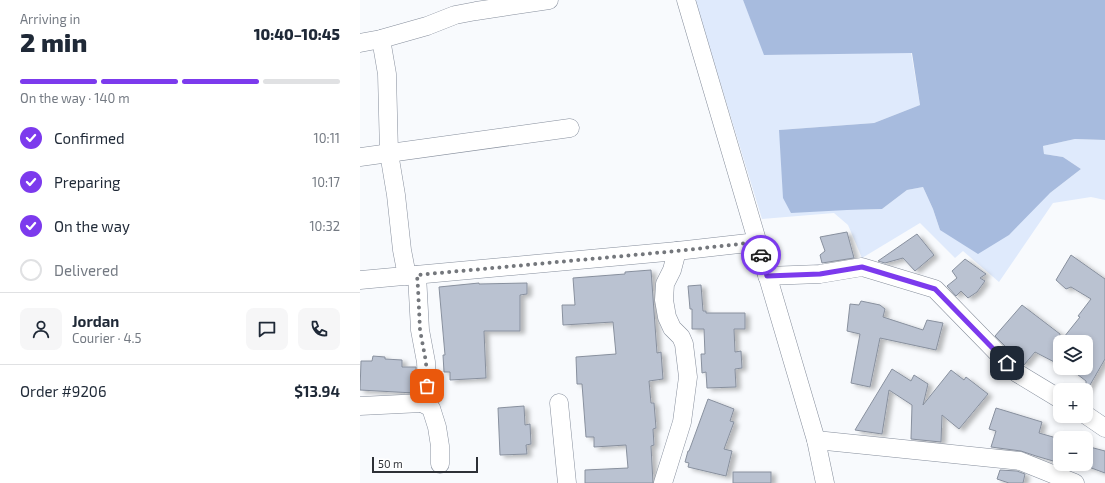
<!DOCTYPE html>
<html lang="en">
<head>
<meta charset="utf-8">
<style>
	body { margin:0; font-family:"Exo 2",sans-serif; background:#f6f6f7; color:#1f2937; height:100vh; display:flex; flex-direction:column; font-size:15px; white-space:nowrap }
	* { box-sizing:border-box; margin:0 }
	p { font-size:13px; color:#747a83 }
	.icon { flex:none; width:22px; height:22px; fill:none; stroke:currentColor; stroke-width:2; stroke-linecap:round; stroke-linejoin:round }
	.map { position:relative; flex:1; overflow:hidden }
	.sheet { display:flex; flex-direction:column; background:#fff; width:360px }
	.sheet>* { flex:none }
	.buttons { position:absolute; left:693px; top:335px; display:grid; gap:8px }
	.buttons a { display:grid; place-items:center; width:40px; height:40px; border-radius:8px; background:#fff; box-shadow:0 2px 6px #0003; font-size:20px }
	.scale { position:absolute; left:12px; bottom:10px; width:106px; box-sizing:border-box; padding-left:4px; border:2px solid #2d3036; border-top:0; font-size:11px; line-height:14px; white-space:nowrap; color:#2d3036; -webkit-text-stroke:3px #fff; paint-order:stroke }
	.pin { position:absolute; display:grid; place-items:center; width:34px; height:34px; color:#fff; margin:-17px; border-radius:8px; box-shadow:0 2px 6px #0006 }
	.courier { position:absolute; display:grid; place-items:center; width:40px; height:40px; margin:-20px; border:3px solid #7c3aed; border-radius:50%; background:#fff; color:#222; box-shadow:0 1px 5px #0007 }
	.headline em { font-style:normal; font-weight:800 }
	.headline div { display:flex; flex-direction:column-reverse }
	.headline { display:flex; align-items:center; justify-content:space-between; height:68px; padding:0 20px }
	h1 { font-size:26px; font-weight:800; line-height:30px }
	.bar { display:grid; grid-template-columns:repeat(4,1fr); gap:6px 4px; align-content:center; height:48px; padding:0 20px }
	.bar i { height:5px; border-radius:3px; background:#e0e1e3 }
	.bar .on { background:#7c3aed }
	.bar p { grid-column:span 4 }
	.line { display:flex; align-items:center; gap:10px; padding:0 20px; border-top:1px solid #e0e1e3 }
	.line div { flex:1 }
	.round { display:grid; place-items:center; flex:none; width:42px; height:42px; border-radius:8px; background:#f6f6f7 }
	ol { padding:0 20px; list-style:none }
	li { display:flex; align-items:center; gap:12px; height:44px }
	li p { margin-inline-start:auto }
	li .icon { padding:4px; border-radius:50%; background:#7c3aed; color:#fff; stroke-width:4 }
	li:last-child { color:#747a83 }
	li i { width:22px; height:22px; border:2px solid #e0e1e3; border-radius:50% }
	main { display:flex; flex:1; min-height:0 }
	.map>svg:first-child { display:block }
	.green { fill:#dfeafc }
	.forest { fill:#a7bbde }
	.building { fill:#bac2d1; stroke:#88909e; filter:url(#shadow) }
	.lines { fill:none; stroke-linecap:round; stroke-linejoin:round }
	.minor-casing { stroke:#868e9c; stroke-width:19 }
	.minor { stroke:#fff; stroke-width:18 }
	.done { stroke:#74777c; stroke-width:4; stroke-dasharray:0 7.2 }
	.route { stroke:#7c3aed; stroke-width:5 }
</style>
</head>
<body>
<main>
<section class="sheet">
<div class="headline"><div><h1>2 min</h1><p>Arriving in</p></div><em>10:40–10:45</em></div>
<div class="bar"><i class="on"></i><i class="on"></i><i class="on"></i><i></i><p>On the way · 140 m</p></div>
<ol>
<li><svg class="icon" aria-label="check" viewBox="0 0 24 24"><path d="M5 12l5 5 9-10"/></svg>Confirmed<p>10:11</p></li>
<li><svg class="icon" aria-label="check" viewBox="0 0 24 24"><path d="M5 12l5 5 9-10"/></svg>Preparing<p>10:17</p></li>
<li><svg class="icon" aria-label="check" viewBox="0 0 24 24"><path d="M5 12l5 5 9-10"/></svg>On the way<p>10:32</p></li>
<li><i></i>Delivered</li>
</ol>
<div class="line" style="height:72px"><a class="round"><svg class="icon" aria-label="person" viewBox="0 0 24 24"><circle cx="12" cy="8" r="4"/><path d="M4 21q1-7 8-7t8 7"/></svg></a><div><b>Jordan</b><p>Courier · 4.5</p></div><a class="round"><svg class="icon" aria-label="chat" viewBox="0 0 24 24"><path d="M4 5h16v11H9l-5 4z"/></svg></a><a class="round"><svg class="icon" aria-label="phone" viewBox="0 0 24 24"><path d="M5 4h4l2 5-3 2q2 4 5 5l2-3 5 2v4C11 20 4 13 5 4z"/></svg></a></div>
<div class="line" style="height:52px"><div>Order #9206</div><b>$13.94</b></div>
</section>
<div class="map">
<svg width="745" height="483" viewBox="0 0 745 483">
	<defs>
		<filter id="shadow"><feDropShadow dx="4.5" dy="2.5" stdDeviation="2" flood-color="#0004"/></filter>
	</defs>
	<rect width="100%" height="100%" fill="#f8fafd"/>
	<path class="green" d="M335,0H383L405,55L551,52L560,105L514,123L419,130L487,210L522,209L547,190L563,187L573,209L580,230L690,193L721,169L703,157L684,154L683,146L715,139L745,140V200L731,197L693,203L639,282L603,251L595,258L560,223L502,258L488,225L474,213L402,219Z"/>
	<path class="forest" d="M383,0H745V140L715,139L683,146L684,154L703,157L721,169L690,193L649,235L618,254L580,230L573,209L563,187L547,190L522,209L487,210L431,213L423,198L419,130L514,123L560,105L552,53L404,55Z"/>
	<g class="building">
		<path d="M487,232L494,258L462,263L460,255L465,251L460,237Z"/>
		<path d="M557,234L574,255L555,271L543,258L525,263L518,261Z"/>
		<path d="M711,255L745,279V359L726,392V381L709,368H726V342H700L720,317L718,316L731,299L711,287L706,289L696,280Z"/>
		<path d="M605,259L626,274L620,278L625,281L617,292L608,298L601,291L596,296L587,286L597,278L592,271Z"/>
		<path d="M291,270L297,353L301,352L303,379L289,381L291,403H294L296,428L293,429L294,445L291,446L293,483H225V470L268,468L266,445L234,447V437H226L222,384H217L216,357L256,354L253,322L203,325L202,305H215L213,278L265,274V272Z"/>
		<path d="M119,283V284L167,283V294L160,295V331H124L126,378L90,380V372H84L83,355H85L79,287Z"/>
		<path d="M341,285L343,311H346V313H385V329H374L375,352L381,351L382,368L375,369L376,387L347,388L346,372L342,373L341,354H345L344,329H332V309H330L328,286Z"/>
		<path d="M501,301L520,305L525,309L523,317L563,330L567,320L583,323L576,350L520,338L510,387L491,383L500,334L487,331L490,304L499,305Z"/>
		<path d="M662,305L700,334V365L675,352L664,365L635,336Z"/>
		<path d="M13,356L25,357V359L42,360V367H56V385L54,393L0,390L1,361H12Z"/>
		<path d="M532,369L551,381L554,375L568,384L563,405L591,370L604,380L606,377L628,394L599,429L582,415L581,442L551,439L552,405L529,390L522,434L495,430Z"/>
		<path d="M348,399L374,409L370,421L374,422L364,449L372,451L366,476L328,467L329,463L325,462L328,451H329Z"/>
		<path d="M164,406L165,425L170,424L171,444L166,445L167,454L140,455L138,408Z"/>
		<path d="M636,408L682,422L679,433L700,439V463L676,456L661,451L631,447L636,431L629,429Z"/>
		<path d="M726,446L745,451V473L726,466Z"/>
		<path d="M640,470L657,471L665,474L663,483H649L637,479Z"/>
		<rect x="373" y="472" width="38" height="11"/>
	</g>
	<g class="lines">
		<g class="minor-casing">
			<g id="minor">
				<path d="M326,0L456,440L465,483"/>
				<path d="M21,39L27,74L29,153L36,195L42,250L47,276"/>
				<path d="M0,43L21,39L67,26L95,15L116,11L189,0"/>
				<path d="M0,157L210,128"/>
				<path d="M57,275L60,330L66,362L67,386L62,403L71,408L77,427L80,446V464"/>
				<path d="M407,276L460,274L502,267L575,289L657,373L700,399"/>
				<path d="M0,280L317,251L397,242"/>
				<path d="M199,403L207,483"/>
				<path d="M0,406L62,403"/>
				<path d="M726,415L745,428"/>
				<path d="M456,440L660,461L715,483"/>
				<path d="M303,483L322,422L328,377L324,344L321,337L312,328L307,317L304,300L305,284L312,270L317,251"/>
			</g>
		</g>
		<use href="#minor" class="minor"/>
	</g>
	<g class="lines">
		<path class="done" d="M67,386L66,362L60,330L58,288L57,275L317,251L397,242L401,255"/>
		<path class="route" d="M401,255L407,276L460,274L502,267L575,289L647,363"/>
	</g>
</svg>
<div class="buttons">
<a><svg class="icon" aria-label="layers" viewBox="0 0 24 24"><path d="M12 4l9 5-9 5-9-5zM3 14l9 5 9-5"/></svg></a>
<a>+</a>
<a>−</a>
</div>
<div class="scale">50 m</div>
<div class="pin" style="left:67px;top:386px;background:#ea580c"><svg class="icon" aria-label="bag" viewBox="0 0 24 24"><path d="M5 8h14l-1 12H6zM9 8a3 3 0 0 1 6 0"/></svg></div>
<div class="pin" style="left:647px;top:363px;background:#1f2937"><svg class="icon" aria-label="home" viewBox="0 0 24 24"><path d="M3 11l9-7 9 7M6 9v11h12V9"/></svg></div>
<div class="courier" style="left:401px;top:255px"><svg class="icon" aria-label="car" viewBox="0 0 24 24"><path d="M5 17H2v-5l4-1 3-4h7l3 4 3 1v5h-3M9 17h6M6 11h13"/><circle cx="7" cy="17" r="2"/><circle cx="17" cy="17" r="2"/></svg></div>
</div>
</main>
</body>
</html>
